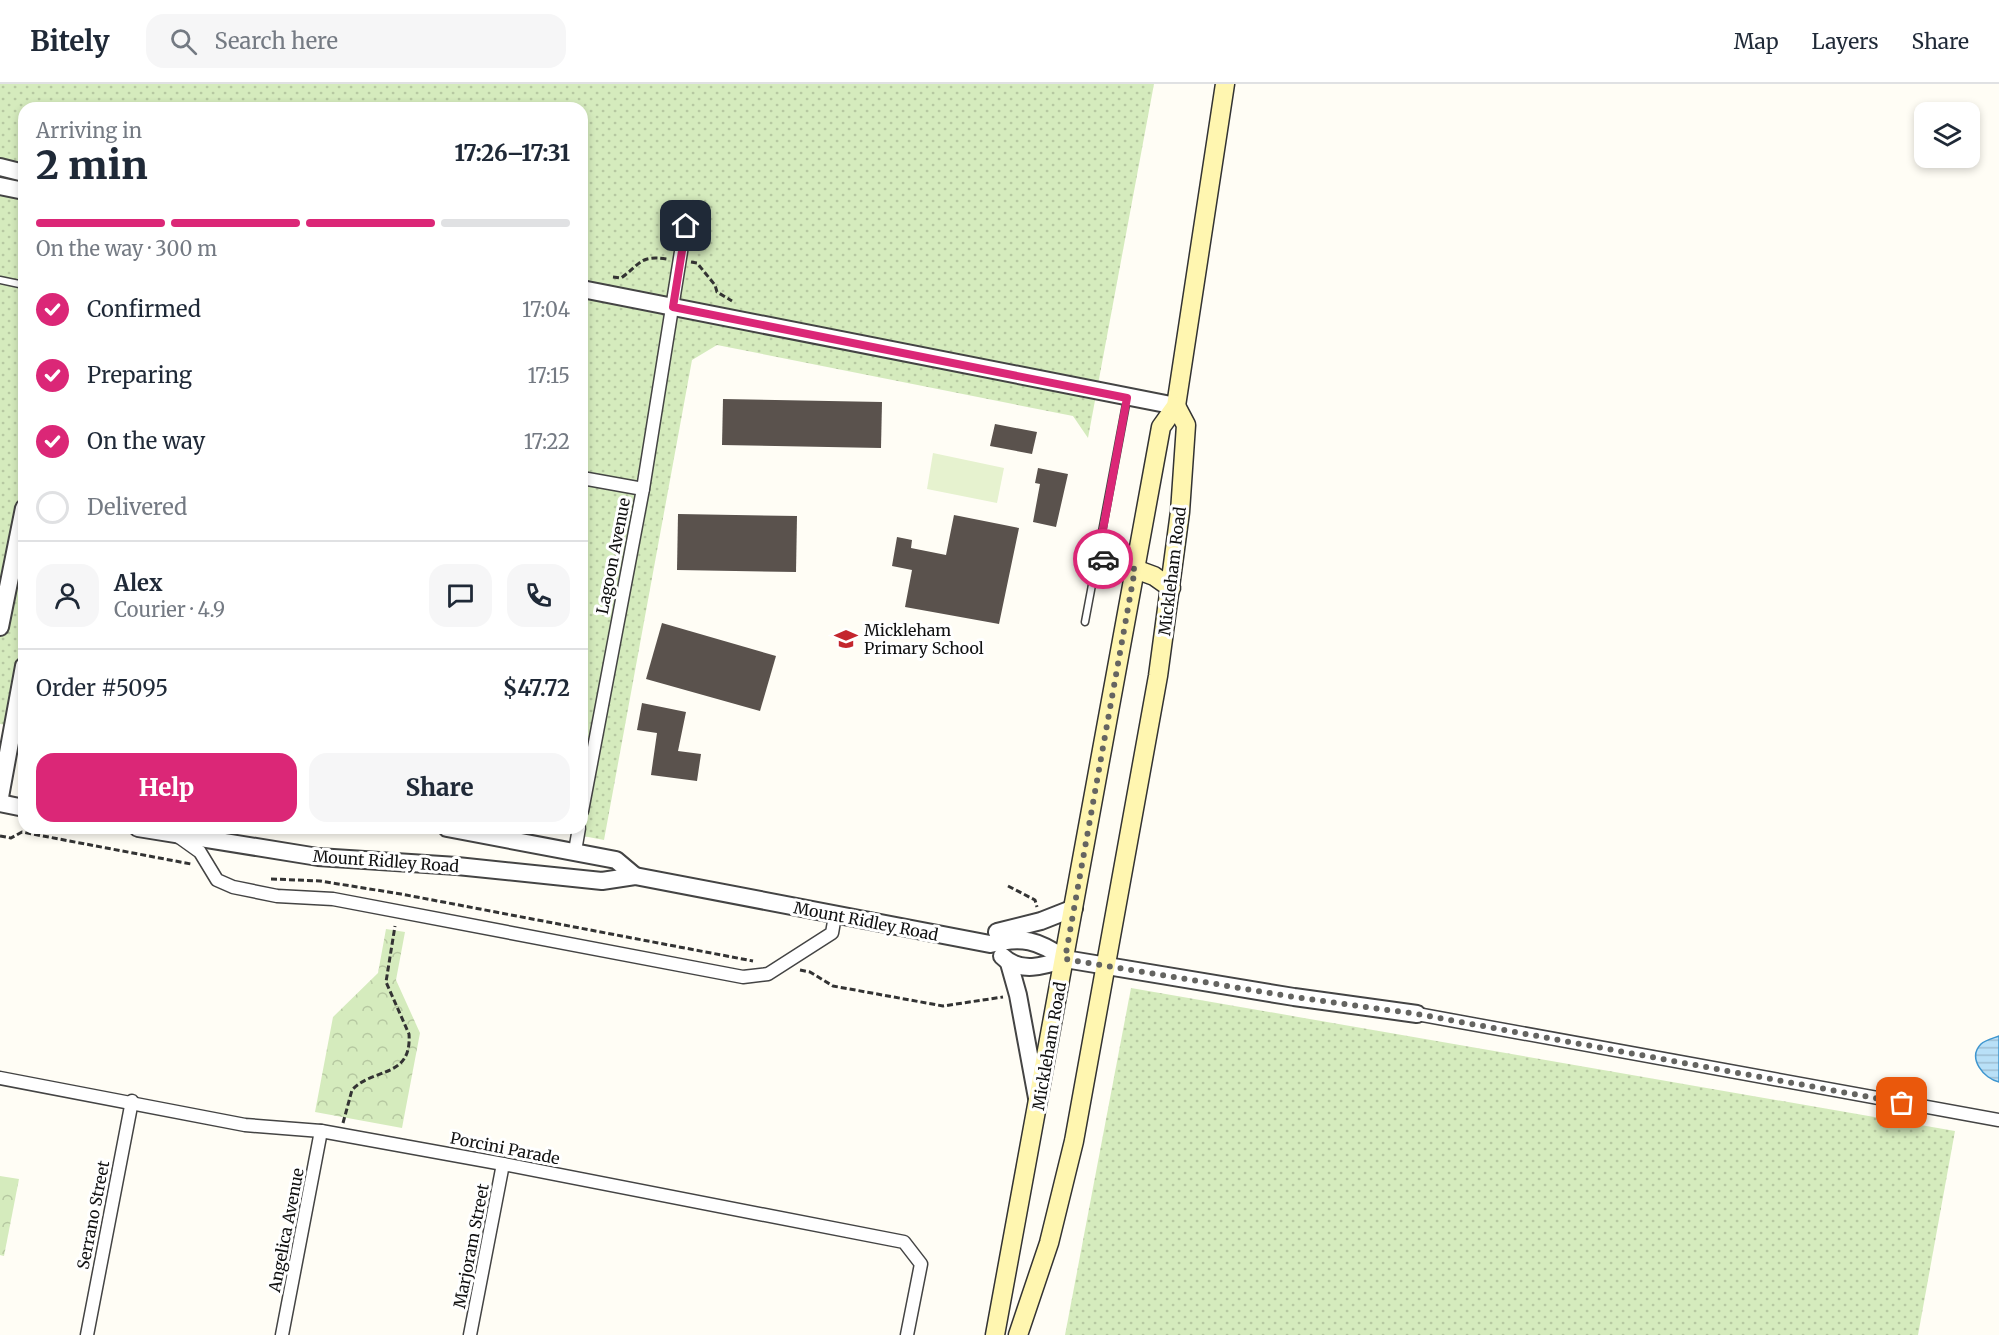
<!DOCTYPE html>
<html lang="en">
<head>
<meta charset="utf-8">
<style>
	body { margin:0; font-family:Merriweather,serif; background:#f6f6f7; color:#1f2937; height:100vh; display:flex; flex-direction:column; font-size:22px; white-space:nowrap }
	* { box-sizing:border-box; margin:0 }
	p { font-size:20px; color:#747a83 }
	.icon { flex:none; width:33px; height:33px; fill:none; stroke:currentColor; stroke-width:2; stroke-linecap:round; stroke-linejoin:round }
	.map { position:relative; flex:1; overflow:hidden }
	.details { position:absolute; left:18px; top:18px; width:570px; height:732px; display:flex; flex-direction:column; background:#fff; border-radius:18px; box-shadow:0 3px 9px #0003 }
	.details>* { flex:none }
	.buttons { position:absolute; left:1914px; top:18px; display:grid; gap:12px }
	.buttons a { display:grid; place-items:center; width:66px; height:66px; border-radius:12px; background:#fff; box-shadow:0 3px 9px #0003; font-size:30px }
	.pin { position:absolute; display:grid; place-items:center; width:51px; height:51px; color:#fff; margin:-26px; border-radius:12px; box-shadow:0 3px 9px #0006 }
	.courier { position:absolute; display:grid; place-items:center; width:60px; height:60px; margin:-30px; border:4px solid #db2777; border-radius:50%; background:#fff; color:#222; box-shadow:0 2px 8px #0007 }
	.summary em { font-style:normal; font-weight:800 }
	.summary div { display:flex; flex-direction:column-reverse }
	.summary { display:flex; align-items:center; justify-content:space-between; height:102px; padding:0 18px }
	h1 { font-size:39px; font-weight:800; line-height:45px }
	.bar { display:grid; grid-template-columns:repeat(4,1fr); gap:9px 6px; align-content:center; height:72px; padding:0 18px }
	.bar i { height:8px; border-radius:4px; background:#e0e1e3 }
	.bar .active { background:#db2777 }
	.bar p { grid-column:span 4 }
	.line { display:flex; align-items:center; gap:15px; padding:0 18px; border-top:2px solid #e0e1e3 }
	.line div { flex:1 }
	.round { display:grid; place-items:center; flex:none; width:63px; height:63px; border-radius:18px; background:#f6f6f7 }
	ol { padding:0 18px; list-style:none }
	li { display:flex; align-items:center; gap:18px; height:66px }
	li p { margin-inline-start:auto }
	li .icon { padding:6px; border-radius:50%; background:#db2777; color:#fff; stroke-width:4 }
	li:last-child { color:#747a83 }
	li i { width:33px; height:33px; border:3px solid #e0e1e3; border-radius:50% }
	.button { display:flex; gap:12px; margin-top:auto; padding:12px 18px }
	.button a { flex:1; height:69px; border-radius:18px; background:#db2777; color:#fff; font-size:24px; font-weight:800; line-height:69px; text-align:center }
	.button a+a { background:#f6f6f7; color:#1f2937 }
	header { display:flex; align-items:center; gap:36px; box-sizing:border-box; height:84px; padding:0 30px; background:#fff; border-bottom:2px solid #e0e1e3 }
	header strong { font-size:28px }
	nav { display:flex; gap:33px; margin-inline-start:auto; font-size:21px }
	.search { width:420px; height:54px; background:#f6f6f7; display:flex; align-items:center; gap:15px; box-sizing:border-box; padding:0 21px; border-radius:18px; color:#747a83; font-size:22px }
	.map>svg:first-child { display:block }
	.grass { fill:url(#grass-dots) }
	.park { fill:url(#park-crowns) }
	.pitch { fill:#e6f2cf }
	.water { fill:url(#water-rules); stroke:#3f96cf; stroke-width:1.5 }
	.building { fill:#5a524d }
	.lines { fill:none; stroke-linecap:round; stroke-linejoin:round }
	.service-casing { stroke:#444; stroke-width:9 }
	.minor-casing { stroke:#444; stroke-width:15 }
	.tertiary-casing { stroke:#444; stroke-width:20 }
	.secondary-casing { stroke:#333; stroke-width:21 }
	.path { stroke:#333; stroke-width:3; stroke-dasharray:6 3; stroke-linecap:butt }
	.service { stroke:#fff; stroke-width:6 }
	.minor { stroke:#fff; stroke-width:12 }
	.tertiary { stroke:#fff; stroke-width:16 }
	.secondary { stroke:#fff6b0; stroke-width:18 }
	.done { stroke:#646461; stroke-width:6; stroke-dasharray:0 10.8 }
	.route { stroke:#db2777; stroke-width:8 }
	.labels { text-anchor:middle; stroke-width:6; stroke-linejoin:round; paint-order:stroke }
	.street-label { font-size:16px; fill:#111; stroke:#fff }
	.poi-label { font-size:16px; fill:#111; stroke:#fff; text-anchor:start }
</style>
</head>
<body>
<header>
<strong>Bitely</strong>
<div class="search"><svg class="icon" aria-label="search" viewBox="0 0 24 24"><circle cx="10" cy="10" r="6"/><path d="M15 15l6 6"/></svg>Search here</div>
<nav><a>Map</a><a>Layers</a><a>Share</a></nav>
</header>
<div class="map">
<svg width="1999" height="1251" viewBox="0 0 1999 1251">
	<defs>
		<pattern id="grass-dots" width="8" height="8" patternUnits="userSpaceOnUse" patternTransform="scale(1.5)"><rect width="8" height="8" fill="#d5ebbd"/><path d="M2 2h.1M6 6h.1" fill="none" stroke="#b6c8a1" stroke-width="1.8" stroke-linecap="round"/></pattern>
		<pattern id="park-crowns" width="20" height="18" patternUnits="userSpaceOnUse" patternTransform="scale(1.5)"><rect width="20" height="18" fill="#d5ebbd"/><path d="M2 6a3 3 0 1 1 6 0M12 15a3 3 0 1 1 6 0" fill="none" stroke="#b6c8a1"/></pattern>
		<pattern id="water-rules" width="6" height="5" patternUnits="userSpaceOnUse" patternTransform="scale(1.5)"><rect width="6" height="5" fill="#b9e0f7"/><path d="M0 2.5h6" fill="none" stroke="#9ebfd3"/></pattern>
	</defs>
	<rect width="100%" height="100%" fill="#fffdf5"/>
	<g class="grass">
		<path d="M0,0H1154L1088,354L1073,332L717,261L692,276L604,756L541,744H582V24H24V644L0,640Z"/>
		<path d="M1131,904L1955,1047L1918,1251H1065Z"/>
	</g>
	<g class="park">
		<path d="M386,845L405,848L396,896L420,949L402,1044L315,1028L333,933L378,889Z"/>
		<path d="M0,1092L19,1095L4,1172L0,1171Z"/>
	</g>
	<path class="pitch" d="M933,369L1004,384L997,419L927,405Z"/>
	<path class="water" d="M1999,952V998C1984,995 1967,974 1981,960C1985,956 1994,954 1999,952Z"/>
	<g class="building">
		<path d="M723,315L882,318L881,364L722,361Z"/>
		<path d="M995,340L1037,348L1032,370L990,362Z"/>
		<path d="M1038,384L1068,390L1056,443L1033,438L1040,400L1035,399Z"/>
		<path d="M678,430L797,432L796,488L677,486Z"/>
		<path d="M954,431L1019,444L999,540L905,523L912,486L892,482L897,453L912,456L911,464L946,471Z"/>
		<path d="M662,539L776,572L760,627L646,595Z"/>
		<path d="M642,619L686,628L678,667L701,670L697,697L651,691L657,649L637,646Z"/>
	</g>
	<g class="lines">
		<g class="service-casing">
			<g id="service">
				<path d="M0,196L24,201"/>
				<path d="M1098,473L1132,484"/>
				<path d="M1085,538L1127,315"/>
			</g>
		</g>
		<g class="minor-casing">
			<g id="minor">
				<path d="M582,394L643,405"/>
				<path d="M582,727L643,405L688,124"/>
				<path d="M179,753L200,768L217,796L233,803L277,812L333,815L743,893L768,890L832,849L835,832"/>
				<path d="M575,767L579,744"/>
				<path d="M1417,930L1999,1036"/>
				<path d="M0,994L245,1041L321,1047L503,1080L904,1158L921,1180L907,1251"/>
				<path d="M87,1251L132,1017"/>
				<path d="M282,1251L321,1047"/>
				<path d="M470,1251L503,1080"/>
			</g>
		</g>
		<g class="tertiary-casing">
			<g id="tertiary">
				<path d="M0,83L24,89"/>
				<path d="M0,102L24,107"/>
				<path d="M582,205L1176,322"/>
				<path d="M0,543L24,424"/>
				<path d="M0,713L24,582"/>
				<path d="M0,719L24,724"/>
				<path d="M138,744L318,773L457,782L602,797L635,792L990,860C1022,852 1038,856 1065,875L1294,913L1417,930"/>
				<path d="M447,744L616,776L635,792"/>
				<path d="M997,848L1041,837L1074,824"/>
				<path d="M1002,872C1020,890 1044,882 1065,875"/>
				<path d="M1009,879L1018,911L1037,1014"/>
			</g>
		</g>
		<g class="secondary-casing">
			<g id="secondary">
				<path d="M1135,485L1154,492L1171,504"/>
				<path d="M995,1251L1161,343L1176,322L1225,0"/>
				<path d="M1018,1251L1049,1159L1074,1057L1158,592L1180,428L1186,341L1176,322"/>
			</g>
		</g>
		<g class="path">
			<path d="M691,178L697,179L715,201L717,208L732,217"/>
			<path d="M613,193L621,194C641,180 639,171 667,175"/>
			<path d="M0,752L11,754L22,748L191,780"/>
			<path d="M271,795L320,797L401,810L753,877"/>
			<path d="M1008,802L1035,816L1037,823"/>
			<path d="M800,886L810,888L833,902L943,922L1003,913"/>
			<path d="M343,1039L352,1006C373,983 412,995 409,950L386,898L395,842"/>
		</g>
		<use href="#service" class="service"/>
		<use href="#minor" class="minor"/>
		<use href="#tertiary" class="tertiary"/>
		<use href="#secondary" class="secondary"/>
	</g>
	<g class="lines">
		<path class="done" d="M1103,475L1135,485L1065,875L1294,913L1417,930L1902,1019"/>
		<path class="route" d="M686,142L673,223L1127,314L1098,473L1103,475"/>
	</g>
	<defs>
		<g id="school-bare" transform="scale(1.8)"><path d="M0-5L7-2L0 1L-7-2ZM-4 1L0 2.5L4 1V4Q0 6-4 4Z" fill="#c4262e" stroke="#fff" stroke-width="2.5" paint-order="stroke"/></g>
	</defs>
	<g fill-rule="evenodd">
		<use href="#school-bare" x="846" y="555"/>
	</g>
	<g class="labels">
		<g class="street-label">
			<text transform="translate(613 472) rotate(-79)" y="6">Lagoon Avenue</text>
			<text transform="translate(1172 487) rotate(-83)" y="6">Mickleham Road</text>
			<text transform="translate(386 777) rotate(4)" y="6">Mount Ridley Road</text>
			<text transform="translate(866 837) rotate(11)" y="6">Mount Ridley Road</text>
			<text transform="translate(1049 962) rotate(-80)" y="6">Mickleham Road</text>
			<text transform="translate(505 1064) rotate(11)" y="6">Porcini Parade</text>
			<text transform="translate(93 1131) rotate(-79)" y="6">Serrano Street</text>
			<text transform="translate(286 1146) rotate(-79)" y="6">Angelica Avenue</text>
			<text transform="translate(471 1162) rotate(-79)" y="6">Marjoram Street</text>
		</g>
		<g class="poi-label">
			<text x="864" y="552">Mickleham<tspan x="864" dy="18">Primary School</tspan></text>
		</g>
	</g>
</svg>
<div class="buttons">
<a><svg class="icon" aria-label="layers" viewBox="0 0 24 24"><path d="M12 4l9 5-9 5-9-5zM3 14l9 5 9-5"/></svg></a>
</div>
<div class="pin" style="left:1902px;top:1019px;background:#ea580c"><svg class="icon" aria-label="bag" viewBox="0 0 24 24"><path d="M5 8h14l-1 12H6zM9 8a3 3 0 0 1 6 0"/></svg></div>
<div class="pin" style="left:686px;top:142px;background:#1f2937"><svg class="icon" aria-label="home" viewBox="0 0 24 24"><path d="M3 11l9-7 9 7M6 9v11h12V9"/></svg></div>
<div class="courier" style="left:1103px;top:475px"><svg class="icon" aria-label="car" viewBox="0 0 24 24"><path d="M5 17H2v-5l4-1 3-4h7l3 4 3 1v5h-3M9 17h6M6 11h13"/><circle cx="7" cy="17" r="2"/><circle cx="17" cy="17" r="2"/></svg></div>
<section class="details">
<div class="summary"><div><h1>2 min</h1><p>Arriving in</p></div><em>17:26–17:31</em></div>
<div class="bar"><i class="active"></i><i class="active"></i><i class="active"></i><i></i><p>On the way · 300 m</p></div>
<ol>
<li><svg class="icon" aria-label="check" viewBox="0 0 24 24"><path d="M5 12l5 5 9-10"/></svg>Confirmed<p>17:04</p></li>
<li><svg class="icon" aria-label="check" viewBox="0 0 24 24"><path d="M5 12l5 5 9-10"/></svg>Preparing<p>17:15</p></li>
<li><svg class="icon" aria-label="check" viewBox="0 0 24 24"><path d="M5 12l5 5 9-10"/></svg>On the way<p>17:22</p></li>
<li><i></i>Delivered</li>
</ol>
<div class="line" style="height:108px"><a class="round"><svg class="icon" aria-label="person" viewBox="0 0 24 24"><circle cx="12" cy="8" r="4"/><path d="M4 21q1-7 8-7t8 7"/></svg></a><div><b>Alex</b><p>Courier · 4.9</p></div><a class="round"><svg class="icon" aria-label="chat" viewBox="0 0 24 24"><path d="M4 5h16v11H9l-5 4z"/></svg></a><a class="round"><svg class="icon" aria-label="phone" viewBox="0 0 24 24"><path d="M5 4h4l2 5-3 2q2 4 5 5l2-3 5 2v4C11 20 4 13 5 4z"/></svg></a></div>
<div class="line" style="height:78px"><div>Order #5095</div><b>$47.72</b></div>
<div class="button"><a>Help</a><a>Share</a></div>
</section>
</div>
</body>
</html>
